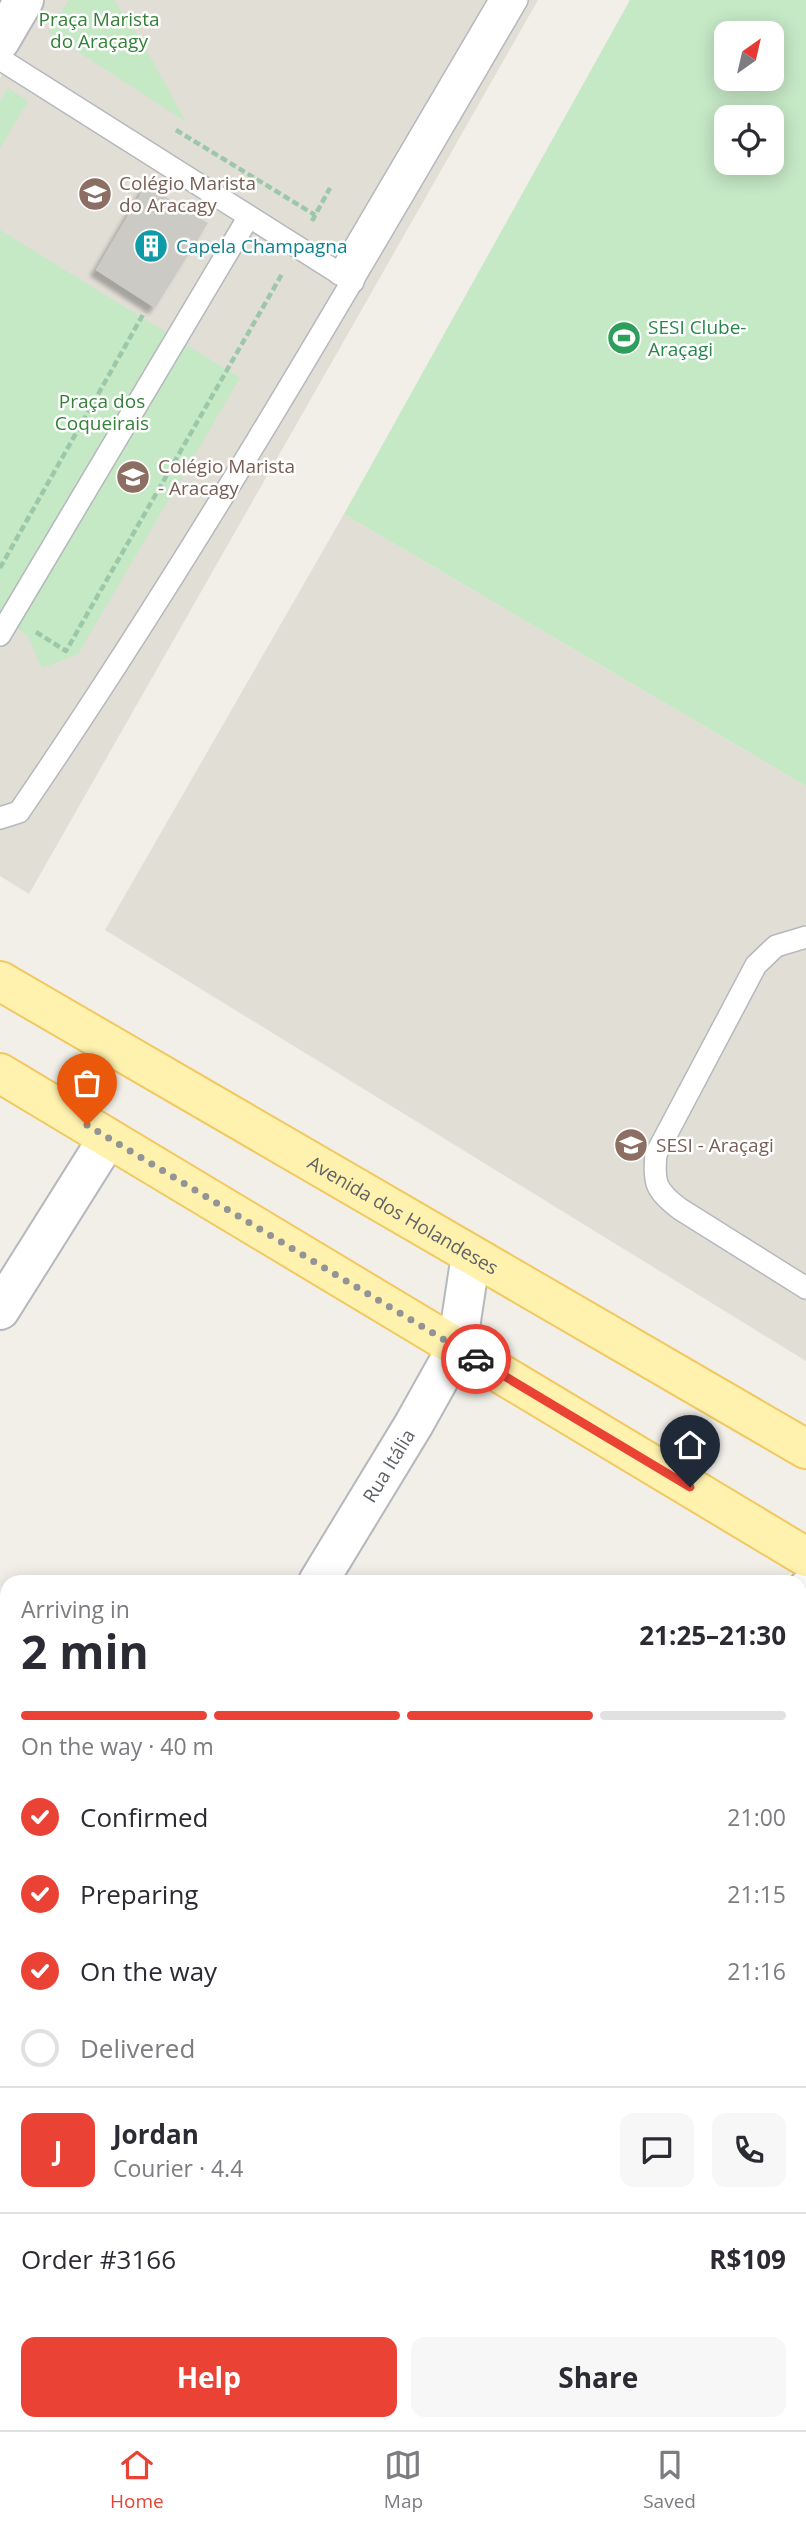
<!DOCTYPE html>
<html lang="en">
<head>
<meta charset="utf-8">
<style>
	body { margin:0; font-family:"Open Sans",sans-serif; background:#f7f7f7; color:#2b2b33; height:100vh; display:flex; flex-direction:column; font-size:26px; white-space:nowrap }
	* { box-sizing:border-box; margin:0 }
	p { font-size:23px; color:#7c7c81 }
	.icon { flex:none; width:38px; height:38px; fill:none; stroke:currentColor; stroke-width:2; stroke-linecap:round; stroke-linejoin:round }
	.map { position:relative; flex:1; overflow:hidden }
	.panel { position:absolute; left:0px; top:1575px; width:807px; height:856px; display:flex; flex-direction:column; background:#fff; border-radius:21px 21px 0 0; box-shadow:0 4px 18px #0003 }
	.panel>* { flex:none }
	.needle { width:46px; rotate:34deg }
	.controls { position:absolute; left:714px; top:21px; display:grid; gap:14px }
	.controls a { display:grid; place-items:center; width:70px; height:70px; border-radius:14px; background:#fff; box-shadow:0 4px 18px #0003; font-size:35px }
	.pin { position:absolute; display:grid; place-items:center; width:60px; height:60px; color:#fff; margin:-72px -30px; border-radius:50% 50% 50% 0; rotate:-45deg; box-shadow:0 0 7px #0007 }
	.pin .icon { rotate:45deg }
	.courier { position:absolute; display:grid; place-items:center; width:70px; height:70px; margin:-35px; border:5px solid #ea4335; border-radius:50%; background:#fff; color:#222; box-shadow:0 2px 9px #0007 }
	.headline em { font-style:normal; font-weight:700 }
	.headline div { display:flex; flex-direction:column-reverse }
	.headline { display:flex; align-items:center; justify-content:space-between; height:119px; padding:0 21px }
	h1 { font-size:46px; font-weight:700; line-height:52px }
	.bar { display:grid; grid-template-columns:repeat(4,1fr); gap:10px 7px; align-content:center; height:84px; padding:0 21px }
	.bar i { height:9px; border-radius:5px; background:#e1e1e2 }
	.bar .active { background:#ea4335 }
	.bar p { grid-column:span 4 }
	.line { display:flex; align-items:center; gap:18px; padding:0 21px; border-top:2px solid #e1e1e2 }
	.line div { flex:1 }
	.round { display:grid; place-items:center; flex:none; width:74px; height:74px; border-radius:14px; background:#f7f7f7 }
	ol { padding:0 21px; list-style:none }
	li { display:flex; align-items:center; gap:21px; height:77px }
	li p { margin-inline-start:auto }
	li .icon { padding:7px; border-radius:50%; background:#ea4335; color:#fff; stroke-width:4 }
	li:last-child { color:#7c7c81 }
	li i { width:38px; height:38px; border:4px solid #e1e1e2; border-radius:50% }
	.action { display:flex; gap:14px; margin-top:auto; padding:14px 21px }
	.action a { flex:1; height:80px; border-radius:14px; background:#ea4335; color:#fff; font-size:28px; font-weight:700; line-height:80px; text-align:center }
	.action a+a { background:#f7f7f7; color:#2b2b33 }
	.tabs { display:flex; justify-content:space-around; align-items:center; height:98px; border-top:2px solid #e1e1e2; background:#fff; font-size:19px; color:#7c7c81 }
	.tabs a { display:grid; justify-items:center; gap:4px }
	.tabs .active { color:#ea4335 }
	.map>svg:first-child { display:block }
	.education { fill:#e1ded6 }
	.green { fill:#c5e8c5; fill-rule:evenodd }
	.building { fill:#cccac5; filter:url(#shadow) }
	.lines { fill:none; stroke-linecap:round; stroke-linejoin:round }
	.service-casing { stroke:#b5b8bc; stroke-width:24 }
	.minor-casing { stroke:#b5b8bc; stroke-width:42 }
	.tertiary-casing { stroke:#b5b8bc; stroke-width:42 }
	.primary-casing { stroke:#f2c960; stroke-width:42 }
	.path { stroke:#9cc7a9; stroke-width:4.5; stroke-dasharray:7 3.5; stroke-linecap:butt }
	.service { stroke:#fff; stroke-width:21 }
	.minor { stroke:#fff; stroke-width:38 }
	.tertiary { stroke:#fff; stroke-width:38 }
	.primary { stroke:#fff2af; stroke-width:38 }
	.done { stroke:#929495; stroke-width:7; stroke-dasharray:0 12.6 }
	.route { stroke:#ea4335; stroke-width:9 }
	.labels { text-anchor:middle; stroke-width:5; stroke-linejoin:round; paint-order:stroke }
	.park-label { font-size:19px; fill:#348238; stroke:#fff }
	.education-label { font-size:19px; fill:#785e54; stroke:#fff; text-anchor:start }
	.culture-label { font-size:19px; fill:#0d838f; stroke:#fff; text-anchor:start }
	.leisure-label { font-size:19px; fill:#27864d; stroke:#fff; text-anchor:start }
	.street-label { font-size:19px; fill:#5f6368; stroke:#fff }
</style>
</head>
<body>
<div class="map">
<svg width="806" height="2430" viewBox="0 0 806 2430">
	<defs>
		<filter id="shadow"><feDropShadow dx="-6" dy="6" stdDeviation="2" flood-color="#0004"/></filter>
	</defs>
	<rect width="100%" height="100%" fill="#f1efe8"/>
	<g class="education">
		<path d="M46,0H538L29,894L0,876V78Z"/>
		<path d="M344,514L806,786V1361L105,930Z"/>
	</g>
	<g class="green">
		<path d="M69,0H114L140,38L186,122L48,32Z"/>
		<path d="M630,0H806V786L344,514ZM772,33V79H726V33ZM772,117V163H726V117Z"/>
		<path d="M8,88L28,101L0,148V101Z"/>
		<path d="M0,230L240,378L78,654L42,668L27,635L0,617Z"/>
	</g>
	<path class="building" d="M146,185L208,223L155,308L96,270Z"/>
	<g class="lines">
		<g class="service-casing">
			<g id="service">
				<path d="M0,59L353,282"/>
				<path d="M339,274L500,0"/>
				<path d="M0,635L248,218"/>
				<path d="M0,818L19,812C198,550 357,274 517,0"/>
				<path d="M806,937L776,946L756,965L656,1154C653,1183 656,1191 680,1209L806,1288"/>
			</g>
		</g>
		<g class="minor-casing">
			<g id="minor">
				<path d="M0,41L24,0"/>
				<path d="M0,1310L108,1138"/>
				<path d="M800,1600L806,1590"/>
				<path d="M800,2213L806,2218"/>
				<path d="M0,2234L7,2238"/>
				<path d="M291,2424L298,2430"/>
			</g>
		</g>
		<g class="tertiary-casing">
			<g id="tertiary">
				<path id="s1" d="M318,1582L414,1424L457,1347L471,1255"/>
				<path d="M0,2106L7,2094"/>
			</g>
		</g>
		<g class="primary-casing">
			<g id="primary">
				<path id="s2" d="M0,981L806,1449"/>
				<path d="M0,1073L806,1557"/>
			</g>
		</g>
		<g class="path">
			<path d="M176,130L315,215"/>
			<path d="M312,221L330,188"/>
			<path d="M0,568L145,311"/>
			<path d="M36,632L66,651L282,274"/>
		</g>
		<use href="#service" class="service"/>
		<use href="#minor" class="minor"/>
		<use href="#tertiary" class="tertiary"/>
		<use href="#primary" class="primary"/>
	</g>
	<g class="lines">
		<path class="done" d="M87,1125L476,1359"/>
		<path class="route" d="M476,1359L690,1487"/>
	</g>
	<defs>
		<g id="school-disc" transform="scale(1.75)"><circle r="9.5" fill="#8d6e63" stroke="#fff"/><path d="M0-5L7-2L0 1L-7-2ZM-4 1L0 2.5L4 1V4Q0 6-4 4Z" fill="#fff"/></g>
		<g id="building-disc" transform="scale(1.75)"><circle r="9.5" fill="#0f9aa8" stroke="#fff"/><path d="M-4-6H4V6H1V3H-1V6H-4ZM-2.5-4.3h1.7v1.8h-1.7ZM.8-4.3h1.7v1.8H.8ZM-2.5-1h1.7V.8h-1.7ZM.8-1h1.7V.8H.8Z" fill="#fff"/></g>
		<g id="stadium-disc" transform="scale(1.75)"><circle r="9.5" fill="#2e9e5b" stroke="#fff"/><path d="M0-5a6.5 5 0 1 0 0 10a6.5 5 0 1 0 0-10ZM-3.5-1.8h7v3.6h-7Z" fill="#fff"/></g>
		<g id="university-disc" transform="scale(1.75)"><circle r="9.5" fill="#8d6e63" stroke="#fff"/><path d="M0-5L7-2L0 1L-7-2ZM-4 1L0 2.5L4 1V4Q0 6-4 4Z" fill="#fff"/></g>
	</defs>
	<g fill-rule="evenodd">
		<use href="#school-disc" x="95" y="194"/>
		<use href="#building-disc" x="151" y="246"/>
		<use href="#stadium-disc" x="624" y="338"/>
		<use href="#school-disc" x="133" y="477"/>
		<use href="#university-disc" x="631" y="1145"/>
	</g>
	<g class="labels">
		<g class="park-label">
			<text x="99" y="26">Praça Marista<tspan x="99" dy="22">do Araçagy</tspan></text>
			<text x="102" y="408">Praça dos<tspan x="102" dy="22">Coqueirais</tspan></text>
		</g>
		<g class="education-label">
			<text x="119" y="190">Colégio Marista<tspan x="119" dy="22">do Aracagy</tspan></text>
			<text x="158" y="473">Colégio Marista<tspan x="158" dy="22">- Aracagy</tspan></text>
			<text x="656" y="1152">SESI - Araçagi</text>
		</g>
		<g class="culture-label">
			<text x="176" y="253">Capela Champagna</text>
		</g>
		<g class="leisure-label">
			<text x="648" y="334">SESI Clube-<tspan x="648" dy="22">Araçagi</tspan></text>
		</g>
		<g class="street-label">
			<text dy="7" stroke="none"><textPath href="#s2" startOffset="466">Avenida dos Holandeses</textPath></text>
			<text dy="7" stroke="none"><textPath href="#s1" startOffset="136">Rua Itália</textPath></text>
		</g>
	</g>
</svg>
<div class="controls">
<a><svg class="needle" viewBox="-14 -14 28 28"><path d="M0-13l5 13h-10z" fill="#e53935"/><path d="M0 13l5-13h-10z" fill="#7c7c81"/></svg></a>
<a><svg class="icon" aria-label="locate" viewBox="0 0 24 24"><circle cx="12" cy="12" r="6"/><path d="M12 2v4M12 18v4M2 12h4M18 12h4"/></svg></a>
</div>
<div class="pin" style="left:87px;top:1125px;background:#ea580c"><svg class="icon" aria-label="bag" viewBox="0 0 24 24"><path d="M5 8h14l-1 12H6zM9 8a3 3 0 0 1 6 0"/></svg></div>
<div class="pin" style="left:690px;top:1487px;background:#1f2937"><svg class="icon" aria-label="home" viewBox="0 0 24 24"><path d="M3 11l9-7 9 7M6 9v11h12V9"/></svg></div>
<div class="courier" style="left:476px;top:1359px"><svg class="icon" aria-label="car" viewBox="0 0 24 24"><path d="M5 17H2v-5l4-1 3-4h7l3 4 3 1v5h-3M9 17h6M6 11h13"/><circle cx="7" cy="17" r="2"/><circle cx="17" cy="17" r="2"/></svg></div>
<section class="panel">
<div class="headline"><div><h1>2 min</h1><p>Arriving in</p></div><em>21:25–21:30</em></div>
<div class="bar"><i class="active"></i><i class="active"></i><i class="active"></i><i></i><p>On the way · 40 m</p></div>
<ol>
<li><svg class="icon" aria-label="check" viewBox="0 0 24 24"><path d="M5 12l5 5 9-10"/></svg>Confirmed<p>21:00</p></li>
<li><svg class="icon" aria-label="check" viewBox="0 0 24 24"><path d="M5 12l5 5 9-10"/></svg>Preparing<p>21:15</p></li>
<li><svg class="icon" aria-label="check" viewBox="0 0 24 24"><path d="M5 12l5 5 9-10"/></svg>On the way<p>21:16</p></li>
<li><i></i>Delivered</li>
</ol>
<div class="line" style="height:126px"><b class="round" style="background:#ea4335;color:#fff">J</b><div><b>Jordan</b><p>Courier · 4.4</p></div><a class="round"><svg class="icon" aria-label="chat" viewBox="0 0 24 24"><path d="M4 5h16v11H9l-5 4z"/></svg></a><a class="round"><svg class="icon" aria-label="phone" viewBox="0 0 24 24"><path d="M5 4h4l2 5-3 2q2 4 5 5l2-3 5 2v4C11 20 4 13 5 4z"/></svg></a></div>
<div class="line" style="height:91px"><div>Order #3166</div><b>R$109</b></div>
<div class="action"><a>Help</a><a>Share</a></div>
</section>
</div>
<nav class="tabs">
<a class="active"><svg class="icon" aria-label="home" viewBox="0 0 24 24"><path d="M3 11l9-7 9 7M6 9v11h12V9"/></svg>Home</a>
<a><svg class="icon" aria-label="map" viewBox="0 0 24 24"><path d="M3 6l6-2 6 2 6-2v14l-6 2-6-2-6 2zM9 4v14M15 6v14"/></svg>Map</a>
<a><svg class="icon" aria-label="saved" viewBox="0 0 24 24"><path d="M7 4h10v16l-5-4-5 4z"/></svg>Saved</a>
</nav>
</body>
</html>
